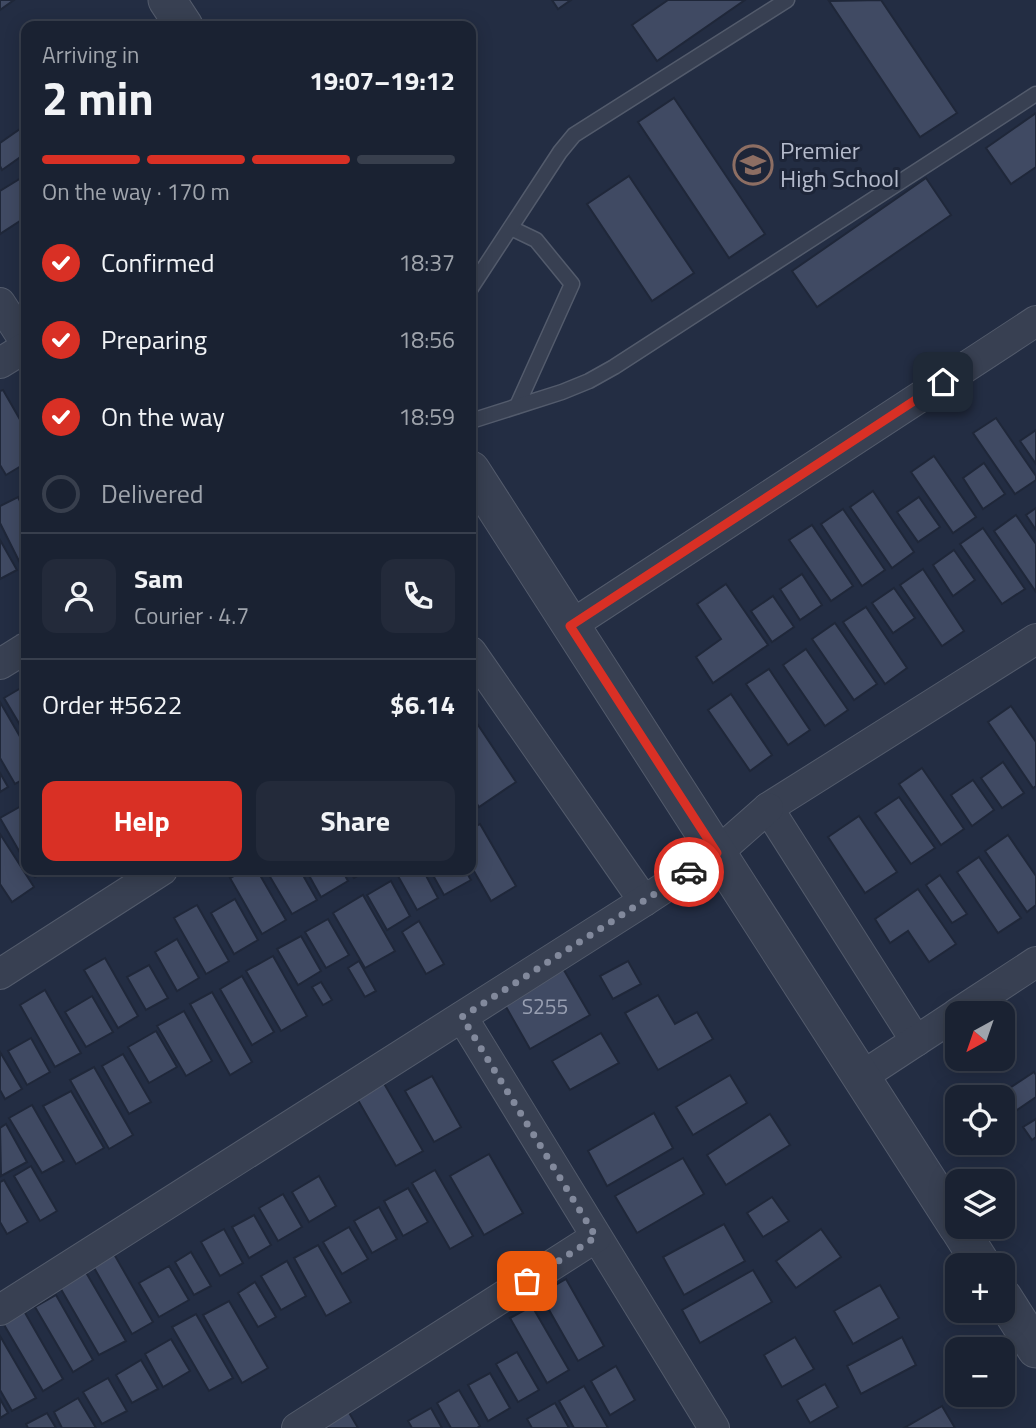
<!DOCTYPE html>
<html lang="en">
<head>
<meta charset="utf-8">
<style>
	body { margin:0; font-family:"Titillium Web",sans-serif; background:#232a3a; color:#f1f3f6; height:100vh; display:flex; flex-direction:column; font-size:26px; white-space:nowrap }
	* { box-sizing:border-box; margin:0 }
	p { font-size:23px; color:#9fa4ac }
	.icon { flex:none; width:38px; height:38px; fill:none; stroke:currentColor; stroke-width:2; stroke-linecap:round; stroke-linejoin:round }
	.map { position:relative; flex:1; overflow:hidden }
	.details { position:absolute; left:21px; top:21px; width:455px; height:854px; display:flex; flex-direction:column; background:#1a2232; border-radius:14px; box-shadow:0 4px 18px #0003,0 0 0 2px #383f4d }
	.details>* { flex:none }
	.needle { width:46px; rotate:220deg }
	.tools { position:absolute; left:945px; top:1001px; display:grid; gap:14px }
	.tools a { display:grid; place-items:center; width:70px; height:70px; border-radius:14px; background:#1a2232; box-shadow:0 4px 18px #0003,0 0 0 2px #383f4d; font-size:35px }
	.pin { position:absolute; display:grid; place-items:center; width:60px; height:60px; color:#fff; margin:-30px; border-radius:14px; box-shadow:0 4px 10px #0006 }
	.courier { position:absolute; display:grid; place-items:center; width:70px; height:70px; margin:-35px; border:5px solid #d93025; border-radius:50%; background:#fff; color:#222; box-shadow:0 2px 9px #0007 }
	.headline em { font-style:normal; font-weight:700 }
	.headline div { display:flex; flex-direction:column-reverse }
	.headline { display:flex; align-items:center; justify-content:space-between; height:119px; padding:0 21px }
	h1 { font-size:46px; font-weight:700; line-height:52px }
	.bar { display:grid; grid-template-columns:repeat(4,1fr); gap:10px 7px; align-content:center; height:84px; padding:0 21px }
	.bar i { height:9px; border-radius:5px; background:#383f4d }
	.bar .on { background:#d93025 }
	.bar p { grid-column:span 4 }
	.line { display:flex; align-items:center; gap:18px; padding:0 21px; border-top:2px solid #383f4d }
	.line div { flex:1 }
	.round { display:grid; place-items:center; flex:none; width:74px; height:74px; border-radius:14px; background:#232a3a }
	ol { padding:0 21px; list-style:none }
	li { display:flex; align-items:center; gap:21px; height:77px }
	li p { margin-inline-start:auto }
	li .icon { padding:7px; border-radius:50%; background:#d93025; color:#fff; stroke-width:4 }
	li:last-child { color:#9fa4ac }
	li i { width:38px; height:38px; border:4px solid #383f4d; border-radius:50% }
	.cta { display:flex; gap:14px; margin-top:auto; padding:14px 21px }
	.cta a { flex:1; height:80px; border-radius:14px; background:#d93025; color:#fff; font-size:28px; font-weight:700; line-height:80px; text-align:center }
	.cta a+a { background:#232a3a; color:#f1f3f6 }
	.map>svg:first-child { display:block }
	.building { fill:#404a63; stroke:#1f2739; stroke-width:2 }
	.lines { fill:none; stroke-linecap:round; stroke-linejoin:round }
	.service-casing { stroke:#535b6c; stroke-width:17 }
	.minor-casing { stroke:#535b6c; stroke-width:32 }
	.tertiary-casing { stroke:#535b6c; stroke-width:39 }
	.service { stroke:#384052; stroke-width:14 }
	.minor { stroke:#384052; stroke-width:30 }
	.tertiary { stroke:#384052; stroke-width:37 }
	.done { stroke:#82899c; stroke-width:7; stroke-dasharray:0 12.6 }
	.route { stroke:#d93025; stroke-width:9 }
	.labels { text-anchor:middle; stroke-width:6; stroke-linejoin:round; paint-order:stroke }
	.number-label { font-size:21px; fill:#989fb2 }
	.poi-label { font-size:24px; fill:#b5bbcc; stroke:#1d2538; text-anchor:start }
</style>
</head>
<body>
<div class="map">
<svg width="1036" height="1428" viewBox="0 0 1036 1428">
	<rect width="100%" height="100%" fill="#232d43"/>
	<g class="building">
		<path d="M0,0H14L0,10Z"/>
		<path d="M552,0H571L558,9Z"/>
		<path d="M668,0H745L657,61L632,25Z"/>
		<path d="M881,0L957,113L920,137L829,1Z"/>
		<path d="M674,98L765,234L729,258L638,122Z"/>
		<path d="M1036,113V167L1011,184L986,148Z"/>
		<path d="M20,129L26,139V153L2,170L0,166V143Z"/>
		<path d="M26,175V217L0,234V191Z"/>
		<path d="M629,176L694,273L652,301L587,204Z"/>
		<path d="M926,178L951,215L817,307L792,271Z"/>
		<path d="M3,390L26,430V463L6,475L0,465V391Z"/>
		<path d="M996,418L1036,476V480L1015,494L973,433Z"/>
		<path d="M1036,430V464L1020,441Z"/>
		<path d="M934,456L976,517L953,533L911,472Z"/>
		<path d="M984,463L1005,494L983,509L963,478Z"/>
		<path d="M873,491L914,552L892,568L850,507Z"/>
		<path d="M18,497L26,514V575L0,523V506Z"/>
		<path d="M919,497L940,527L918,542L897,512Z"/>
		<path d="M1036,508V530L1026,515Z"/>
		<path d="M843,509L885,570L862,586L821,524Z"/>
		<path d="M1016,515L1036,544V592L994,531Z"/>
		<path d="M812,525L853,586L831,601L789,540Z"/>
		<path d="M983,528L1025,589L1002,604L960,544Z"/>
		<path d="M0,540L17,570L0,579Z"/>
		<path d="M954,550L975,580L953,596L933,565Z"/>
		<path d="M923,569L964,631L942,646L900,585Z"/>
		<path d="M802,574L822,605L800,620L780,589Z"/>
		<path d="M726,584L768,645L713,683L696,657L721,639L697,604Z"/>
		<path d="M894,588L915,618L893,633L872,603Z"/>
		<path d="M773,596L794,627L772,642L751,611Z"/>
		<path d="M866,607L907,668L885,684L843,622Z"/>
		<path d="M835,623L877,684L854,700L812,639Z"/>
		<path d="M806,649L848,710L825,726L783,665Z"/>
		<path d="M769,669L810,730L788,745L746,684Z"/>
		<path d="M26,685V735L4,698Z"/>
		<path d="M731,694L772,755L750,771L708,710Z"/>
		<path d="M0,702L26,747V778L15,784L0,758Z"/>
		<path d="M1011,706L1036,742V786L1033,788L988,722Z"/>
		<path d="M474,719L516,782L479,807L471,795V721Z"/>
		<path d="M1003,762L1024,793L1002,808L981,778Z"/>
		<path d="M922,768L964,829L941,845L899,784Z"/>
		<path d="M0,773L8,787L0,792Z"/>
		<path d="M973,780L994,810L972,826L951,795Z"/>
		<path d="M899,797L935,848L911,864L875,813Z"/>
		<path d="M23,805L26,810V863L0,818Z"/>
		<path d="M859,816L897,872L865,893L828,837Z"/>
		<path d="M480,824L516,886L491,901L471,866V829Z"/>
		<path d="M0,834L34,887L12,902L0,884Z"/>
		<path d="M1008,835L1036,876V905L1027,912L985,851Z"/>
		<path d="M979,857L1021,918L998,933L957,872Z"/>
		<path d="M30,870H48L35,877Z"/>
		<path d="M245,870H257L286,920L262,934L230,878Z"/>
		<path d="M266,870H300L317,900L292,914Z"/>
		<path d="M306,870H342L348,881L321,897Z"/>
		<path d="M349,870H368L354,878Z"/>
		<path d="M409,870H423L438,898L417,910L398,876Z"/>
		<path d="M430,870H465L471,880L444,895Z"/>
		<path d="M940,875L967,914L952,923L926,885Z"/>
		<path d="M391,881L410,916L387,930L367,895Z"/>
		<path d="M918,889L956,944L929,962L908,931L890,943L875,919Z"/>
		<path d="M363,895L395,951L365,968L333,913Z"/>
		<path d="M235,899L258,940L234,954L211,913Z"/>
		<path d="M197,905L229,961L206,974L174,918Z"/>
		<path d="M328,919L349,955L326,968L305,932Z"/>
		<path d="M419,921L444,964L426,974L402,932Z"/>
		<path d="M301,936L321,971L298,985L277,949Z"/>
		<path d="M177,939L199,978L177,991L155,952Z"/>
		<path d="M273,956L307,1016L281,1031L246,971Z"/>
		<path d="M105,958L138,1016L118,1028L84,970Z"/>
		<path d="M359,961L376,991L365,997L348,968Z"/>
		<path d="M628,961L641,984L613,999L600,976Z"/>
		<path d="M149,965L168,998L146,1010L127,977Z"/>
		<path d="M561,965L590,1015L530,1049L501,998Z"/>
		<path d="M242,976L274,1032L252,1045L220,989Z"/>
		<path d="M321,982L332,1000L323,1005L312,987Z"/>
		<path d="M45,990L81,1053L55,1067L20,1005Z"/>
		<path d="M212,992L252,1062L230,1075L190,1004Z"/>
		<path d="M658,995L675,1024L697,1012L713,1039L658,1070L625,1013Z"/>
		<path d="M92,996L113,1032L86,1047L65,1012Z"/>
		<path d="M184,1011L212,1061L186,1076L157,1026Z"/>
		<path d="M156,1031L177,1067L149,1083L128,1047Z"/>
		<path d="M601,1033L619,1063L570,1090L552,1061Z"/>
		<path d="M31,1038L50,1072L27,1085L8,1051Z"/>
		<path d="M0,1052L22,1089L5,1099L0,1090Z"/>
		<path d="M123,1054L151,1102L129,1114L102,1066Z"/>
		<path d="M94,1067L133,1135L109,1149L70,1080Z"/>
		<path d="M1034,1072L1036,1075V1097L1007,1117L1003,1111V1097H996Z"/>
		<path d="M730,1075L747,1103L693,1135L676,1107Z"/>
		<path d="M432,1076L461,1127L434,1142L405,1091Z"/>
		<path d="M382,1080L423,1151L396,1166L355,1095Z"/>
		<path d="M71,1091L104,1148L76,1164L43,1106Z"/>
		<path d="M32,1105L64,1161L42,1173L9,1118Z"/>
		<path d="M654,1113L673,1148L607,1186L588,1151Z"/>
		<path d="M770,1114L790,1145L726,1185L707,1155Z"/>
		<path d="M1036,1119V1137L1032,1140L1023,1127Z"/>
		<path d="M6,1124L27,1162L1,1176L0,1128Z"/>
		<path d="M489,1154L523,1213L484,1235L450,1176Z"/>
		<path d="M683,1158L704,1194L637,1233L615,1196Z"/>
		<path d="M31,1166L57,1211L40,1221L14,1176Z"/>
		<path d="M435,1170L473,1236L450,1249L412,1183Z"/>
		<path d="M319,1176L336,1206L309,1222L292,1192Z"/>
		<path d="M4,1180L28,1222L7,1234L0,1222V1182Z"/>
		<path d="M408,1188L428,1222L403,1236L384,1201Z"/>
		<path d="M283,1194L302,1227L278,1241L259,1208Z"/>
		<path d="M772,1197L789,1221L763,1237L747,1213Z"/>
		<path d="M379,1207L397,1239L372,1253L354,1221Z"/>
		<path d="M254,1215L271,1245L249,1258L232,1227Z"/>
		<path d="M724,1224L745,1261L684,1295L663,1257Z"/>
		<path d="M349,1227L368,1259L342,1274L323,1242Z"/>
		<path d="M224,1229L243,1263L220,1276L201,1242Z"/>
		<path d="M821,1229L841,1257L796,1288L776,1261Z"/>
		<path d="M318,1245L351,1302L326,1316L294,1258Z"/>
		<path d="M191,1252L211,1286L194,1295L175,1262Z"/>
		<path d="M114,1254L153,1322L132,1334L93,1266Z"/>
		<path d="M287,1261L306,1296L281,1310L261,1276Z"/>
		<path d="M169,1266L189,1300L159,1317L139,1283Z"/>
		<path d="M84,1269L126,1341L99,1355L58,1284Z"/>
		<path d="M753,1270L772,1302L700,1343L682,1310Z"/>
		<path d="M566,1279L604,1346L578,1361L540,1294Z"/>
		<path d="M255,1282L276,1317L258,1327L238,1293Z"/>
		<path d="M880,1285L899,1318L853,1344L834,1311Z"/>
		<path d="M56,1295L93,1360L73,1372L35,1307Z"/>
		<path d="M229,1301L268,1368L242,1383L203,1315Z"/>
		<path d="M532,1306L569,1370L547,1383L510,1318Z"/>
		<path d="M24,1311L63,1379L43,1391L3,1323Z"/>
		<path d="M196,1314L233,1378L209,1391L172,1327Z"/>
		<path d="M0,1336L36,1398L12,1411L0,1390Z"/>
		<path d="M795,1337L814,1369L782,1387L764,1355Z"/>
		<path d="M902,1337L916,1365L861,1394L847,1366Z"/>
		<path d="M171,1339L190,1371L163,1387L145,1354Z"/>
		<path d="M517,1352L539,1390L518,1402L496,1364Z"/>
		<path d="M141,1360L158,1389L132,1403L116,1375Z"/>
		<path d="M616,1366L635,1400L610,1415L591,1381Z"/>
		<path d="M490,1373L510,1408L488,1421L468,1385Z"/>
		<path d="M108,1378L127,1411L102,1424L83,1392Z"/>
		<path d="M825,1384L838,1407L810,1423L797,1400Z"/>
		<path d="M584,1386L608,1428H574L559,1401Z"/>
		<path d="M459,1390L480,1426L477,1428H451L437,1403Z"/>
		<path d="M78,1398L96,1428H62L54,1412Z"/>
		<path d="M0,1399L8,1413L0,1418Z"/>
		<path d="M555,1403L569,1428H532L527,1419Z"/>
		<path d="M344,1404L358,1428H324Z"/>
		<path d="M942,1406L955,1428H904Z"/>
		<path d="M431,1408L442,1428H412L408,1421Z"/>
		<path d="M47,1413L56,1428H28L26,1424Z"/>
	</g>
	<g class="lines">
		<g class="service-casing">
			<g id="service">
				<path d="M511,228L536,240L572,284L517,406"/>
				<path d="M471,288L560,152L574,135L787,0"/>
				<path d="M471,421L562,392L589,381L614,367L1036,94"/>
			</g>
		</g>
		<g class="minor-casing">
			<g id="minor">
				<path d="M0,303L26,343"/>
				<path d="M0,363L26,347"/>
				<path d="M570,626L1036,321"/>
				<path d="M471,652L644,901"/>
				<path d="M0,664L26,648"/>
				<path d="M0,974L162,870"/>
				<path d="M958,1013L1036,962"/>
				<path d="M462,1017L714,1428"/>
				<path d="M916,1041L768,808L1036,639"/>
				<path d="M861,1077L957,1014"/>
				<path d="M0,1310L644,901L717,853L768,808"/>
				<path d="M297,1428L596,1237"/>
			</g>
		</g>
		<g class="tertiary-casing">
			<g id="tertiary">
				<path d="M167,0L184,26"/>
				<path d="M471,470L957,1226"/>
				<path d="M958,1227L982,1265"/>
				<path d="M1003,1297L1036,1349"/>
			</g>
		</g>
		<use href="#service" class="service"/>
		<use href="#minor" class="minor"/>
		<use href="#tertiary" class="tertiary"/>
	</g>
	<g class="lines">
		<path class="done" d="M527,1281L596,1237L462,1017L689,872"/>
		<path class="route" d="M689,872L717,853L570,626L943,382"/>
	</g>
	<defs>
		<g id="school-ring" transform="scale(2.0125)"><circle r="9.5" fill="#1d2538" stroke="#8d6e63" stroke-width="1.5"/><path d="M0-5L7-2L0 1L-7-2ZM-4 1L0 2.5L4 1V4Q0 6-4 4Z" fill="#8d6e63"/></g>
	</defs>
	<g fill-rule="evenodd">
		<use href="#school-ring" x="753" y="165"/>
	</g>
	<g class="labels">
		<g class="number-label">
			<text x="545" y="1014">S255</text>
		</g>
		<g class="poi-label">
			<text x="780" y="159">Premier<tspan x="780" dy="28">High School</tspan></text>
		</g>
	</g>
</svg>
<div class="tools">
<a><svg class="needle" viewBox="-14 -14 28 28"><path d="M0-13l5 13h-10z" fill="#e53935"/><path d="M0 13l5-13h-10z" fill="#9fa4ac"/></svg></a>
<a><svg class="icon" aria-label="locate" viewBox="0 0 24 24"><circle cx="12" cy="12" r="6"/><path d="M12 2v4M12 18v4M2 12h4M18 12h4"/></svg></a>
<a><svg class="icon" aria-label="layers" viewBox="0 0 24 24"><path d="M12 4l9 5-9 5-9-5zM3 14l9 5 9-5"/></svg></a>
<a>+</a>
<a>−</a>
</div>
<div class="pin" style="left:527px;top:1281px;background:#ea580c"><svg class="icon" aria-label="bag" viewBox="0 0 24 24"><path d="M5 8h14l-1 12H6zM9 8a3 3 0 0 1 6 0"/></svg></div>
<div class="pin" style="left:943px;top:382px;background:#1f2937"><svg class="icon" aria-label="home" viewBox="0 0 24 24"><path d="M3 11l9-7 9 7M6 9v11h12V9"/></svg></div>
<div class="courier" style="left:689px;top:872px"><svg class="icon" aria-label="car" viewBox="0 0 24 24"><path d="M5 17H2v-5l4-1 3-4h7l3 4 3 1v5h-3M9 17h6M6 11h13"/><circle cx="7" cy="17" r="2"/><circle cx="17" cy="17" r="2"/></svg></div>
<section class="details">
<div class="headline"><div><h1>2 min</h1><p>Arriving in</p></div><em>19:07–19:12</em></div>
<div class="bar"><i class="on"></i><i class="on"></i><i class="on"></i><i></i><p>On the way · 170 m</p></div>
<ol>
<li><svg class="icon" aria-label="check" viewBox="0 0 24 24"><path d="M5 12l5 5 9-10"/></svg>Confirmed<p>18:37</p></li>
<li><svg class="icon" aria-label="check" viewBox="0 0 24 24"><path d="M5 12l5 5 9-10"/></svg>Preparing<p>18:56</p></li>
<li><svg class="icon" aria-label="check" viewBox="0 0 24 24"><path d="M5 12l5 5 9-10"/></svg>On the way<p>18:59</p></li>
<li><i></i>Delivered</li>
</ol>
<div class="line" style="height:126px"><a class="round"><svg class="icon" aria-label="person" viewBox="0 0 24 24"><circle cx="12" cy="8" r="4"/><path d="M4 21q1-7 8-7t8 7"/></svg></a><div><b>Sam</b><p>Courier · 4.7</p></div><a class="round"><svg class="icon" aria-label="phone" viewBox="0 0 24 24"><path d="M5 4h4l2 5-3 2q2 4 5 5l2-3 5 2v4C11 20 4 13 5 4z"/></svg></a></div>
<div class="line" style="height:91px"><div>Order #5622</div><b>$6.14</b></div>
<div class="cta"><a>Help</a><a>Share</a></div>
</section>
</div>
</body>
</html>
